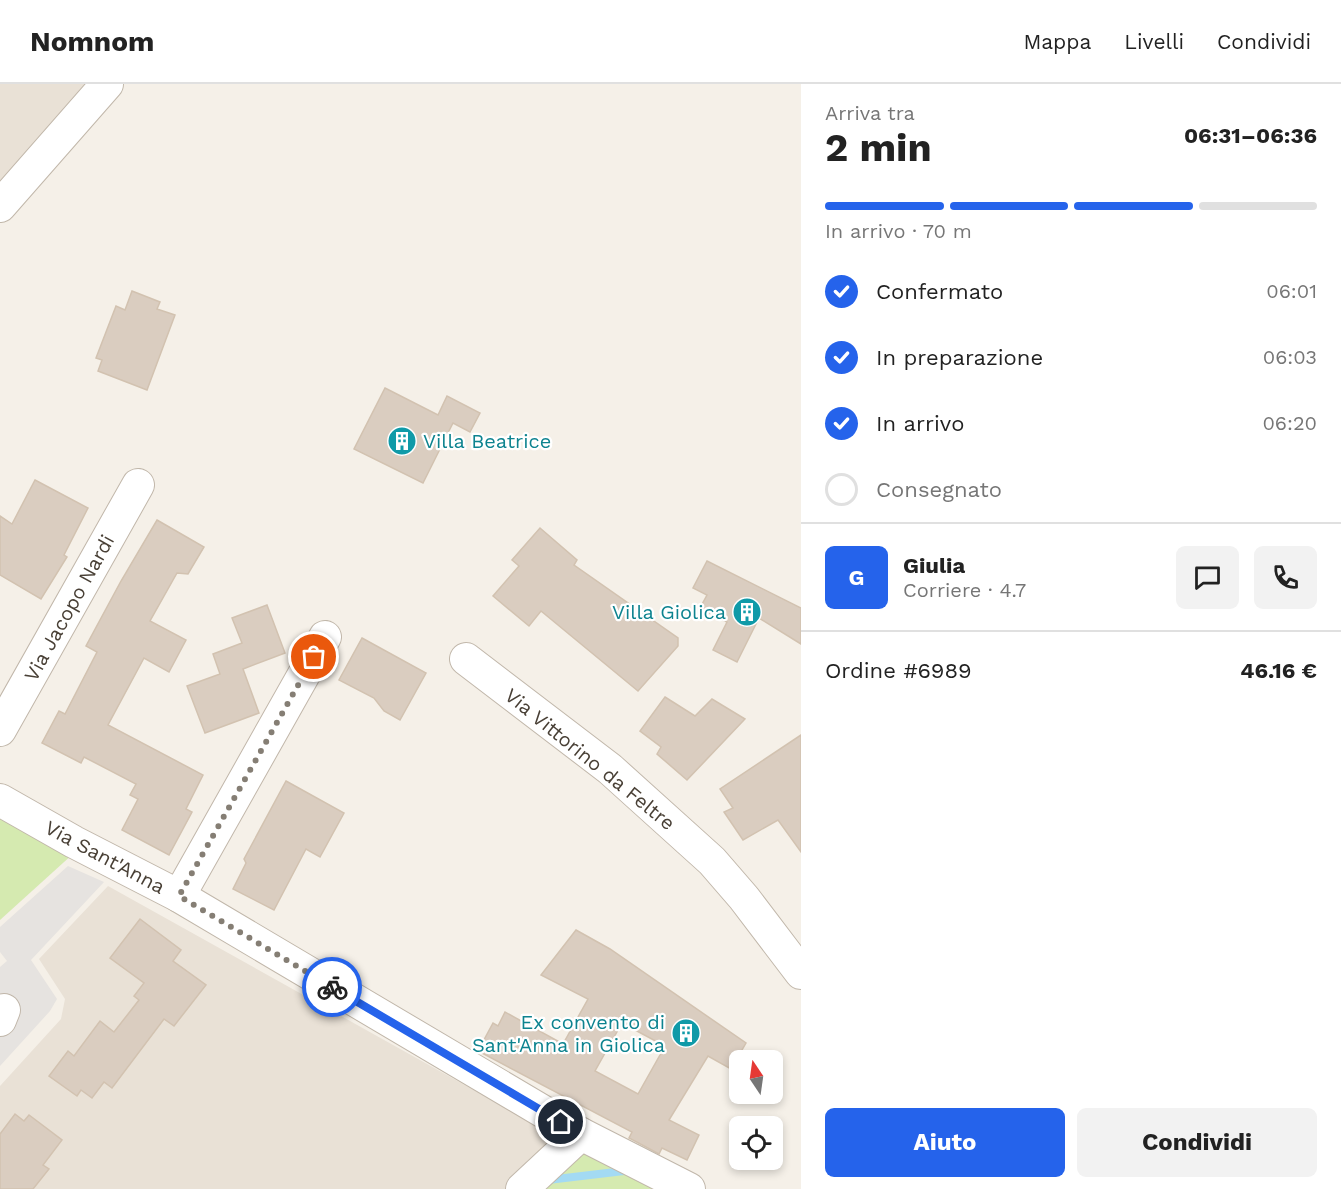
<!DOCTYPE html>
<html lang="it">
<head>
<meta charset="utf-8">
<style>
	body { margin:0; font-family:"Work Sans",sans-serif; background:#f2f2f2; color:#222; height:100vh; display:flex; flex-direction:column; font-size:22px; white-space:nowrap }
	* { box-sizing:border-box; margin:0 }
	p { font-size:20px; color:#767676 }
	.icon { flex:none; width:33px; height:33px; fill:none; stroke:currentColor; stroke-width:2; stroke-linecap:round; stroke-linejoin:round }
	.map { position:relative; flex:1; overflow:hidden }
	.drawer { display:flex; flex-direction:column; background:#fff; width:540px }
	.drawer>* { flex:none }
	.needle { width:39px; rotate:347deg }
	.controls { position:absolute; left:729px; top:966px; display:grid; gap:12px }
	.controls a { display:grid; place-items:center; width:54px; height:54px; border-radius:9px; background:#fff; box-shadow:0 3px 9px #0003; font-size:30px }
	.pin { position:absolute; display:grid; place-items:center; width:51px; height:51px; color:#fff; margin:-26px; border:3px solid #fff; border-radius:50%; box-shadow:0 2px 6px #0007 }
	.courier { position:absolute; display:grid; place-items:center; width:60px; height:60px; margin:-30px; border:4px solid #2563eb; border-radius:50%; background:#fff; color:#222; box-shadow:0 2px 8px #0007 }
	.head em { font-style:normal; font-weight:700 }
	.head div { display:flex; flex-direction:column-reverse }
	.head { display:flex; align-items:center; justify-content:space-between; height:102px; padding:0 24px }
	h1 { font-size:39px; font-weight:700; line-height:45px }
	.bar { display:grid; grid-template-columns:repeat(4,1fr); gap:9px 6px; align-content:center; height:72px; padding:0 24px }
	.bar i { height:8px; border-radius:4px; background:#e0e0e0 }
	.bar .selected { background:#2563eb }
	.bar p { grid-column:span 4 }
	.line { display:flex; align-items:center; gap:15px; padding:0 24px; border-top:2px solid #e0e0e0 }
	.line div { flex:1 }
	.round { display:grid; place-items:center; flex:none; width:63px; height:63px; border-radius:9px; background:#f2f2f2 }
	ol { padding:0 24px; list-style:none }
	li { display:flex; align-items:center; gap:18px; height:66px }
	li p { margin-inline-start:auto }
	li .icon { padding:6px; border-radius:50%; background:#2563eb; color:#fff; stroke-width:4 }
	li:last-child { color:#767676 }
	li i { width:33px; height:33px; border:3px solid #e0e0e0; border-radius:50% }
	.action { display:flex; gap:12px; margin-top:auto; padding:12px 24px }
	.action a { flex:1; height:69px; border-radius:9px; background:#2563eb; color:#fff; font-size:24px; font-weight:700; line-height:69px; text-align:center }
	.action a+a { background:#f2f2f2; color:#222 }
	header { display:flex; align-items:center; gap:36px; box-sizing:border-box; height:84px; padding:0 30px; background:#fff; border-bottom:2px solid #e0e0e0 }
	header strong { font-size:28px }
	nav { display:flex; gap:33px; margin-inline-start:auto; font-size:21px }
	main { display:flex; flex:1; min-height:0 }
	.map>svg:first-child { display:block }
	.residential { fill:#e9e1d6 }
	.green { fill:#d5eab0 }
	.parking { fill:#e6e3e0 }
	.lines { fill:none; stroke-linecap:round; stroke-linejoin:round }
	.stream { stroke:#a3daf3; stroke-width:8 }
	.building { fill:#dacdc0; stroke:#d2c2b0; stroke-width:1.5; fill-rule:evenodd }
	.minor-casing { stroke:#c1b7aa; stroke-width:34 }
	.minor { stroke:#fff; stroke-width:32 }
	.done { stroke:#857e74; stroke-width:6; stroke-dasharray:0 10.8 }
	.route { stroke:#2563eb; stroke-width:8 }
	.labels { text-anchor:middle; stroke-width:4.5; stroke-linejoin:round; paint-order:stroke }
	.culture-label { font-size:20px; fill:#0d838f; stroke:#fff; text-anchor:end }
	.street-label { font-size:20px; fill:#494036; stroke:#fff }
</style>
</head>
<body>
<header>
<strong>Nomnom</strong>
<nav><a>Mappa</a><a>Livelli</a><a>Condividi</a></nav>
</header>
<main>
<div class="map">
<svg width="801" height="1105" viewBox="0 0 801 1105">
	<rect width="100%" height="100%" fill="#f5f0e8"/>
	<g class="residential">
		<path d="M0,0H88L0,108Z"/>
		<path d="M108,802L558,1053L506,1105H0V1002L61,935L65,915L39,875Z"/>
	</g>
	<g class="green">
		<path d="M0,724L74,769L0,836Z"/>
		<path d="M586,1063L669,1105H545Z"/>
	</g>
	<path class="parking" d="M68,782L104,798L31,876L57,915L50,927L0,982V883L7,877L0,868V843Z"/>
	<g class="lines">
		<path class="stream" d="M548,1096L624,1087"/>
	</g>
	<g class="building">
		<path d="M132,207L160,218L157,225L175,231L147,306L98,287L102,276L96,274L116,222L125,226Z"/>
		<path d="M385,304L438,331L447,312L480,329L470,348L453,339L423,399L354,365Z"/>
		<path d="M35,396L88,424L64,471L67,473L41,515L0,491V432L12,440Z"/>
		<path d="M157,436L204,463L188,490L177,489L150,537L186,556L169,588L144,574L108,641L203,691L186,725L192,728L169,771L122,746L138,715L130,711L136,700L84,673L81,679L42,659L59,627L65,630L97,568L86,562L121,497Z"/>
		<path d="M540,444L577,476L574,481L678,554V562L638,607L541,527L529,542L493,512L519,482L512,476Z"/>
		<path d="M707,477L801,524V560L759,534L737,578L713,566L727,538L700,524L707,511L693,504Z"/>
		<path d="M267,521L285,569L243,585L259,629L205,649L187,602L220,590L213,570L242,559L232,534Z"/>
		<path d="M362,554L426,589L400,636L384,627L374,614L339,596Z"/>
		<path d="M665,613L695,632L712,615L745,635L687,696L657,670L661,663L640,647Z"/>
		<path d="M801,651V768L778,736L743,756L724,728L733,724L720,705Z"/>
		<path d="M286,697L344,729L320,773L306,765L274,826L233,805L246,779L244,775Z"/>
		<path d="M140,835L181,866L173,877L206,901L174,942L164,935L112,1004L104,998L92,1014L81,1006L77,1012L49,992L68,967L74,972L100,937L114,948L139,916L134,912L144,899L110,874Z"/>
		<path d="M576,846L610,865L746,959L731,985L708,972L669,1036L699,1051L687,1076L662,1064L659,1070L629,1054L632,1048L478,967L493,939L498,942L505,928L563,960L588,915L541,891ZM622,939L665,962L638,1010L595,987Z"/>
		<path d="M15,1030L24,1037L29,1031L62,1056L43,1081L49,1085L33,1105H0V1050Z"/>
	</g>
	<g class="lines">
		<g class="minor-casing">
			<g id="minor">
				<path d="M0,122L107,0"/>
				<path d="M466,575L610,685L712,777L744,814L801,889"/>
				<path d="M0,646L138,401"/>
				<path d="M0,716L74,758L179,812L581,1050L689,1105"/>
				<path d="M179,812L325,553"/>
				<path d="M0,936L4,926"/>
				<path d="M522,1105L581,1050"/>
			</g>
		</g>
		<use href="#minor" class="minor"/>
	</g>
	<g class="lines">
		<path class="done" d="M314,573L179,812L332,903"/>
		<path class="route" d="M332,903L561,1038"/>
	</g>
	<defs>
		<g id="building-disc" transform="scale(1.5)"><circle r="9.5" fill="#0f9aa8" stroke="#fff"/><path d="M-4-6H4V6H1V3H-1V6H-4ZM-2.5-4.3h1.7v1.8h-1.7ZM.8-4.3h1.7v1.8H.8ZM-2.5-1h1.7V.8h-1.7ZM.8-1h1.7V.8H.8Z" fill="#fff"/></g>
	</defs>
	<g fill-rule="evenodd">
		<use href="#building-disc" x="402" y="357"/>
		<use href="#building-disc" x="747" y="528"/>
		<use href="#building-disc" x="686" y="949"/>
	</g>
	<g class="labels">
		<g class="culture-label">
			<text x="423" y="364" text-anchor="start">Villa Beatrice</text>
			<text x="726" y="535">Villa Giolica</text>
			<text x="665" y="945">Ex convento di<tspan x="665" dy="23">Sant'Anna in Giolica</tspan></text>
		</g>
		<g class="street-label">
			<text transform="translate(69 524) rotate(-61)" y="7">Via Jacopo Nardi</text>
			<text transform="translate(590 675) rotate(39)" y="7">Via Vittorino da Feltre</text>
			<text transform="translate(105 773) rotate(28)" y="7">Via Sant'Anna</text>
		</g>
	</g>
</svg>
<div class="controls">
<a><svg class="needle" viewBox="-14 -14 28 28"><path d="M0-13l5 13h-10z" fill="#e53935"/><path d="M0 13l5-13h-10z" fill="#767676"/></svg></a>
<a><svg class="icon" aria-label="locate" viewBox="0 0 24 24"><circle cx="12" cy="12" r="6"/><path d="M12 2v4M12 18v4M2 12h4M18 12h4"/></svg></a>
</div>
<div class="pin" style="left:314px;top:573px;background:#ea580c"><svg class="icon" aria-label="bag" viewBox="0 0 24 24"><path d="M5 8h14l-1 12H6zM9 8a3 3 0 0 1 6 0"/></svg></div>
<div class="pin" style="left:561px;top:1038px;background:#1f2937"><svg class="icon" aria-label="home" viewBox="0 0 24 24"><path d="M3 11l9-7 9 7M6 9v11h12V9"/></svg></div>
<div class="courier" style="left:332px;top:903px"><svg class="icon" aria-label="bike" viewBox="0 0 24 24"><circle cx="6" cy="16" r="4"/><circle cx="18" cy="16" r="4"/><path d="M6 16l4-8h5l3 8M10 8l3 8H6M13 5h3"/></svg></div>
</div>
<section class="drawer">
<div class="head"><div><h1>2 min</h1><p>Arriva tra</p></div><em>06:31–06:36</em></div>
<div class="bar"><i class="selected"></i><i class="selected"></i><i class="selected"></i><i></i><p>In arrivo · 70 m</p></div>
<ol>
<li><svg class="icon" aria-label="check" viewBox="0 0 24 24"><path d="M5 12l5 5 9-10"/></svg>Confermato<p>06:01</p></li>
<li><svg class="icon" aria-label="check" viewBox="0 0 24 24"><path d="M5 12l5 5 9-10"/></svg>In preparazione<p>06:03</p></li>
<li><svg class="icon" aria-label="check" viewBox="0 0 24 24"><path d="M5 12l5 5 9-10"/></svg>In arrivo<p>06:20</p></li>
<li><i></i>Consegnato</li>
</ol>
<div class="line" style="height:108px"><b class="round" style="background:#2563eb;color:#fff">G</b><div><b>Giulia</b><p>Corriere · 4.7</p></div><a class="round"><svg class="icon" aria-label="chat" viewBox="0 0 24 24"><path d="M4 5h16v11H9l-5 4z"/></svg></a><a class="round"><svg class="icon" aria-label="phone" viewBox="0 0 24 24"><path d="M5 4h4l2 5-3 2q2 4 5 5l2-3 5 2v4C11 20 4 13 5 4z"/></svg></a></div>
<div class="line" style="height:78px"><div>Ordine #6989</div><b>46.16 €</b></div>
<div class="action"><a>Aiuto</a><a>Condividi</a></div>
</section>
</main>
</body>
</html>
